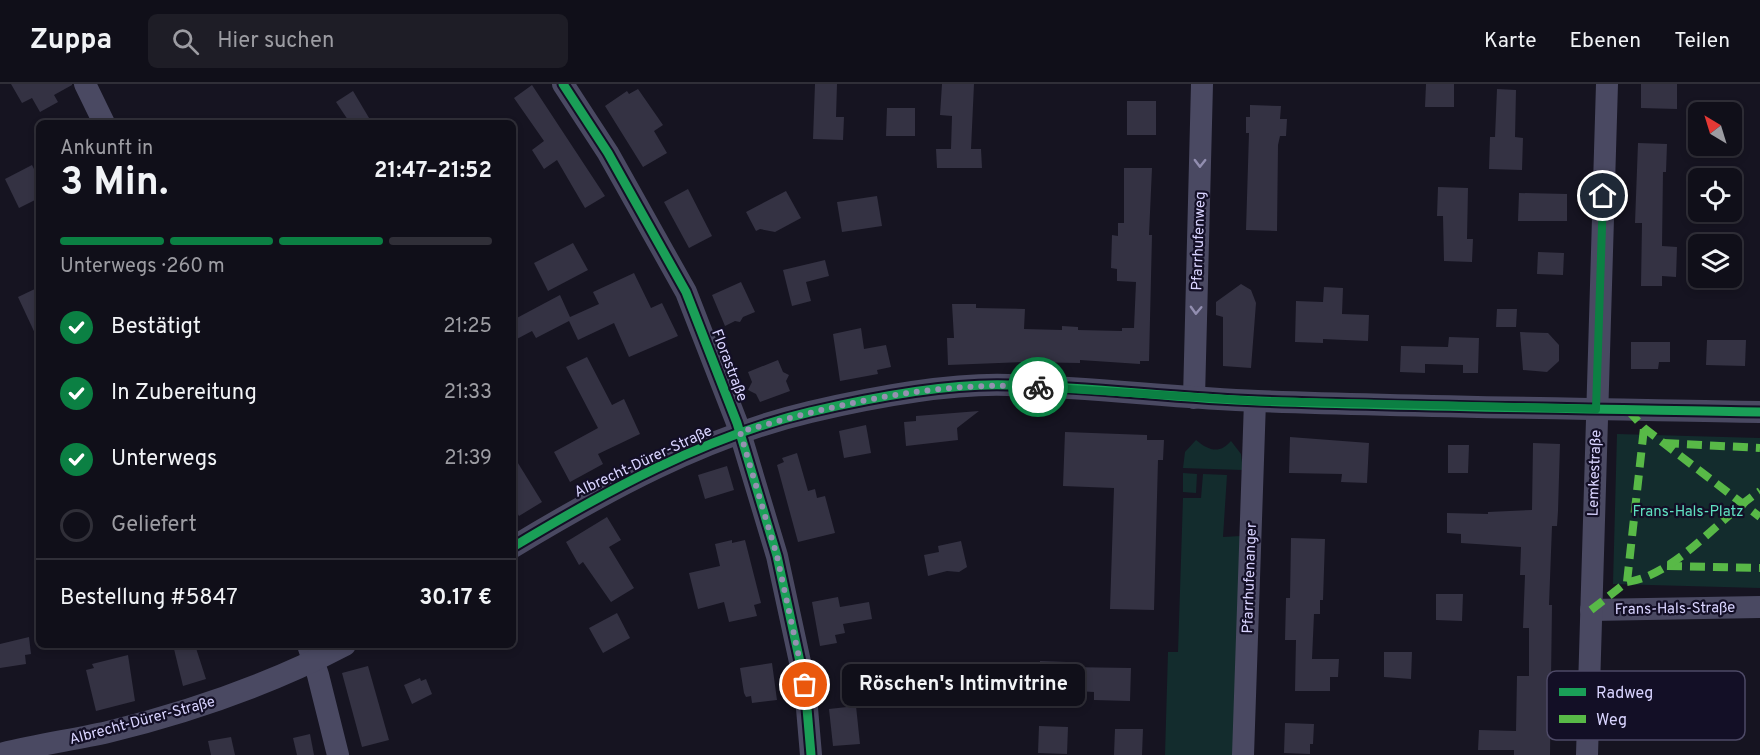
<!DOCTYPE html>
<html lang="de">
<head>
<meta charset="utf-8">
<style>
	body { margin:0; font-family:Overpass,sans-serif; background:#1e1d26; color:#f1f3f6; height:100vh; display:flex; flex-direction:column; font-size:22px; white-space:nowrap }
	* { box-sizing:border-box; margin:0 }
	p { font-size:20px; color:#9c9ca2 }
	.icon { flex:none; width:33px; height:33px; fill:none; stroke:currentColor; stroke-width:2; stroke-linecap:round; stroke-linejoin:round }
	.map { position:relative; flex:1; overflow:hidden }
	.panel { position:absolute; left:36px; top:36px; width:480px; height:528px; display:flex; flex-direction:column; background:#100f19; border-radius:9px; box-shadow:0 3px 9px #0003,0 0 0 2px #302f38 }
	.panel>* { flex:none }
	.needle { width:39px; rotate:322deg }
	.controls { position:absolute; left:1688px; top:18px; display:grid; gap:12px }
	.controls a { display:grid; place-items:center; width:54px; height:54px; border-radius:9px; background:#100f19; box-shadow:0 3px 9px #0003,0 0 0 2px #302f38; font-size:30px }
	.pin { position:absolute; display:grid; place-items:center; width:51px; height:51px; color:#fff; margin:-26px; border:3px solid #fff; border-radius:50%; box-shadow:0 2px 6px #0007 }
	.courier { position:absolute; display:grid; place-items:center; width:60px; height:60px; margin:-30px; border:4px solid #0b8043; border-radius:50%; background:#fff; color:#222; box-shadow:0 2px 8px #0007 }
	.bubble { position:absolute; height:42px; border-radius:9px; background:#100f19; box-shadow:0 3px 9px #0003,0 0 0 2px #302f38; font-size:20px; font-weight:700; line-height:42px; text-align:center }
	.summary em { font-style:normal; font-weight:700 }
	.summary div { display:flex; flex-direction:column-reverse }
	.summary { display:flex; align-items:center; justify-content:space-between; height:102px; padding:0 24px }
	h1 { font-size:39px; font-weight:700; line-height:45px }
	.bar { display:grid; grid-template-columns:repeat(4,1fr); gap:9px 6px; align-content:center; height:72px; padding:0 24px }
	.bar i { height:8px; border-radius:4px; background:#302f38 }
	.bar .active { background:#0b8043 }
	.bar p { grid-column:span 4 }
	.line { display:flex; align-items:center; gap:15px; padding:0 24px; border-top:2px solid #302f38 }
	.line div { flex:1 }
	ol { padding:0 24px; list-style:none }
	li { display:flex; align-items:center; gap:18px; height:66px }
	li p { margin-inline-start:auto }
	li .icon { padding:6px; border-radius:50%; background:#0b8043; color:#fff; stroke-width:4 }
	li:last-child { color:#9c9ca2 }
	li i { width:33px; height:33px; border:3px solid #302f38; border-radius:50% }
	header { display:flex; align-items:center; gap:36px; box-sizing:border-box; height:84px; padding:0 30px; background:#100f19; border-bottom:2px solid #302f38 }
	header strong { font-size:28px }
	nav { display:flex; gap:33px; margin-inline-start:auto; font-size:21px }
	.search { width:420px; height:54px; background:#1e1d26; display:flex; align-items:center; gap:15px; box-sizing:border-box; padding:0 21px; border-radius:9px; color:#9c9ca2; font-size:22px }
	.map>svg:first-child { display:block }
	.green { fill:#132c2d }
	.building { fill:#343243 }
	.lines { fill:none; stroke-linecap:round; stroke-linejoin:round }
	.minor { stroke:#4a4962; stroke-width:22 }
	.quiet { stroke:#58b947; stroke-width:8; stroke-dasharray:15 8; stroke-linecap:butt }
	.cycleway-casing { stroke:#130f26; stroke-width:13 }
	.cycleway { stroke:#1a9f57; stroke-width:9 }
	.oneway { stroke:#928eb0 }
	.done { stroke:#9591b1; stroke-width:6; stroke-dasharray:0 10.8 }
	.route { stroke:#0b8043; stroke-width:8 }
	.labels { text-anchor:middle; stroke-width:4.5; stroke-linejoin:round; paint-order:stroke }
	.street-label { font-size:15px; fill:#d9d4ff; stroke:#130f26 }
	.park-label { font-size:15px; fill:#5fe0c0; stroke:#130f26 }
	.key { fill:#130f26; stroke:#4e4a67; stroke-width:1.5 }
	.key-label { font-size:16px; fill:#d9d4ff }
</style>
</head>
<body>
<header>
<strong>Zuppa</strong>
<div class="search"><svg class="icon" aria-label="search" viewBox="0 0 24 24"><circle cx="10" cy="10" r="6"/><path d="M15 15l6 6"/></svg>Hier suchen</div>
<nav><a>Karte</a><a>Ebenen</a><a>Teilen</a></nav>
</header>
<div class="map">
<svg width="1760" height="671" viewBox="0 0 1760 671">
	<rect width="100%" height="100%" fill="#161421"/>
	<g class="green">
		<path d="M1617,350L1760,354V504L1613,500Z"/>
		<path d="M1196,356C1209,367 1220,370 1231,357L1241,370L1243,386L1183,384L1185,368Z"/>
		<path d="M1183,389L1197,390L1196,409L1183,408Z"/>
		<path d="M1203,390L1227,391L1223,453L1241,452L1234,671H1165L1168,568H1178L1183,414H1201Z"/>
	</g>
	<g class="building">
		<path d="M11,0H72V1L54,11L58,18L40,28L32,14L22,19Z"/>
		<path d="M815,0H837L836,33H844L843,56L813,55Z"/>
		<path d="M942,0H974L971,65H981L982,84H937L936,65H951L952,32L940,31Z"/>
		<path d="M1426,0H1454V23H1425Z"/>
		<path d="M1641,0H1677V25L1641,24Z"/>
		<path d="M532,1L605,112L585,124L557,76L544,85L532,66L544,57L514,14Z"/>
		<path d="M638,5L663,41L654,47L667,69L643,83L605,22L627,7L629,10Z"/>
		<path d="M1497,5L1516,6L1515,53L1523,54L1522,86L1489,85L1490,53H1495Z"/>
		<path d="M353,7L372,39H350L336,18Z"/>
		<rect x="1127" y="17" width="29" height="34"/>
		<path d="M1250,21L1281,22L1280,35H1287L1286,52H1280L1278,61L1277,147L1246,146L1249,49H1246V33H1250Z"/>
		<path d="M887,24H915V52H886Z"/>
		<path d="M1638,59L1667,60L1666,88H1663L1662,162L1677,163L1676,193L1662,192V202H1641L1642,139H1635Z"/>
		<path d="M32,81L39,95V114L19,124L5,95Z"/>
		<path d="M1124,84H1152L1149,151H1152L1149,277H1140V280L1080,276V279L1023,278L948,281L947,254H954L952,220H976V224L1025,225L1024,245L1062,246V242L1078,243V246L1122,247V244H1134L1136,198L1117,197V185L1111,184L1112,151L1118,152V139H1124Z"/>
		<path d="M1438,103L1468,104L1467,155H1473L1472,178L1444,177L1443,132H1437Z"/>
		<path d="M688,105L712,152L689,164L664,118Z"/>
		<path d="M786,107L801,134L775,148L760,145L756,147L746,128Z"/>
		<path d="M1519,109L1567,110V137H1518Z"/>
		<path d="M877,112L882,142L842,148L837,118Z"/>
		<path d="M573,159L588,186L548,207L534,179Z"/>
		<path d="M1538,168L1564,169L1563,191L1537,190Z"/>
		<path d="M825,176L829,192L806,198L811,217L792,222L783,186Z"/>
		<path d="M634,189L651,224L662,219L678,252L629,273L614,239L578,256L569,237L536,254L532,247L513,257V236L560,211L570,233L599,220L593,208Z"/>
		<path d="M741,198L755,228L743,233L740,238L735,237L725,242L712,211Z"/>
		<path d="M1241,200L1251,206L1256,219L1251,284L1223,282V233L1216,231V218Z"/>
		<path d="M39,203V258L18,213Z"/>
		<path d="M1324,203L1343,204L1342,230L1369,231L1368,257L1323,255V259L1295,258L1296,217L1323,218Z"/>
		<path d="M1497,225H1517L1516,243H1496Z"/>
		<path d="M861,244L864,265L886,261L891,283L877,286L878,290L840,297L833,250Z"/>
		<path d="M1520,248L1548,249L1559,261V277L1547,288L1523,286Z"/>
		<path d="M1449,253L1479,254L1478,289H1463V281L1425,280V289L1400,288L1401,262L1448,263Z"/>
		<path d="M1707,256H1746L1745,282L1706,281Z"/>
		<path d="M1631,258H1670V278H1659L1658,285H1631Z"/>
		<path d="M587,273L612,321L624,315L640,350L598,370L603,380L570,398L554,368L598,344L566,283Z"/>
		<path d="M778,276L783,288L789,291L786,297L790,307L760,318L756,310L748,306L752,298L748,288Z"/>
		<path d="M979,327L957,344L958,356L906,362L904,338L916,337V332Z"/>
		<path d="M866,341L871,369L844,374L839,347Z"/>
		<path d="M1065,348L1147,351V356H1164L1163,376H1158L1154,526L1110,525L1114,404L1063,402Z"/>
		<path d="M1290,353L1369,359L1367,399L1341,398L1342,390L1289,389Z"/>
		<path d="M1533,359L1560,360L1558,427L1557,442H1552L1549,521H1552L1550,671H1514V666H1478L1479,646L1516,647L1517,592H1529V544H1523L1525,491H1520L1521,463L1461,459V450L1447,449V429L1488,430V428L1532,426Z"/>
		<path d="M1448,361H1469L1468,389H1448Z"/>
		<path d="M797,369L808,407L815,405L817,414L825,412L835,449L798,458L777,381L784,378L782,374Z"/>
		<path d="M513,371L542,418L519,432L513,422Z"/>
		<path d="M727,382L734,406L705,415L698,391Z"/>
		<path d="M607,433L621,456L609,463L634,504L611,518L583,478L579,481L566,458Z"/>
		<path d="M1291,454L1325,455L1323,516H1320V530H1314L1312,575H1339L1338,593H1330V607H1295L1296,556H1285L1286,514H1290Z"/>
		<path d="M732,456V459L745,456L761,519L754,521L757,532L729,538L724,518L698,525L689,489L720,482L715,460Z"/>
		<path d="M961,457L967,483L959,488L947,487L928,492L924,471L939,468L938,462Z"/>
		<path d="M1436,510H1463L1462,537L1436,536Z"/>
		<path d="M838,513L840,523L869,518L872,535L843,540L845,549L835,551L837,559L820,562L812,518Z"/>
		<path d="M617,529L630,554L603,569L589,544Z"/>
		<path d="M29,553L31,570L25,571L26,580L0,584V560Z"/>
		<path d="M187,561H195L206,595L183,602L174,565Z"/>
		<path d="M1384,568H1412L1411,595L1384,593Z"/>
		<path d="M128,571L135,617L96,627L86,586L94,584L92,580Z"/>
		<path d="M1040,577L1067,578V583L1131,584L1130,617L1094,616V608L1039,605Z"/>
		<path d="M772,579L777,616L752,619L751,612L746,613L744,609L740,584Z"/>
		<path d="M368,582L389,656L362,663L342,589Z"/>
		<path d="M420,594L421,597L426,595L432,610L412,620L404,601Z"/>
		<path d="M856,622L860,660L833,662L829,625Z"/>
		<path d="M1285,639L1314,640L1313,660H1310V670L1284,669Z"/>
		<path d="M1039,642L1068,643L1067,670L1038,669Z"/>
		<path d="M1115,645H1143L1142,671H1114Z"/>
		<path d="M310,650L314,671H297L293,654Z"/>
		<path d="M231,653L235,671H211L208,657Z"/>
	</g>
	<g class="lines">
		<g class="minor">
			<path d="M85,0L104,39"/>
			<path d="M563,0L608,69L686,208L737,339L777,472L805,601L811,671"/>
			<path d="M1194,314L1202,0"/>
			<path d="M513,463C606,407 704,353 810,328C870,314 947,299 1008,301C1091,303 1175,314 1258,317C1425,323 1593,325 1760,328"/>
			<path d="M1591,526L1760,523"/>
			<path d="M308,561L318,591L338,671"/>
			<path d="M0,670C36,661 72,656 108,648C190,628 271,600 345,561"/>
			<path d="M1243,671L1255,317"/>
			<path d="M1587,671L1607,0"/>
		</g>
		<g class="quiet">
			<path d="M1628,326L1644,344L1760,433"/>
			<path d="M1664,359L1760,364"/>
			<path d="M1667,482L1760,484"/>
			<path d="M1627,498C1676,491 1719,434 1760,407"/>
			<path d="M1591,526L1627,498L1644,344"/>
		</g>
		<g class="cycleway-casing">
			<g id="cycleway">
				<path d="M563,0L608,69L686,208L737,339L777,472L805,601L811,671"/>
				<path d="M513,463C606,407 704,353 810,328C870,314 947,299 1008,301C1091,303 1175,314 1258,317C1425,323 1593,325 1760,328"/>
			</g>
		</g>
		<use href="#cycleway" class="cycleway"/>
	</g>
	<defs><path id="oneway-chevron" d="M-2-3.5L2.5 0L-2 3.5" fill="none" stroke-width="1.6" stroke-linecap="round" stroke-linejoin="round" transform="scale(1.5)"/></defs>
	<g class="oneway">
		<use href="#oneway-chevron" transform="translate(1200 79) rotate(91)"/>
		<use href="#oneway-chevron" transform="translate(1196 226) rotate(92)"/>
	</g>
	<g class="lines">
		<path class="done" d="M805,601L777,472L740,348C836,320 937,296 1038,303"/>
		<path class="route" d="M1038,303L1256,317L1596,325L1603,112"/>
	</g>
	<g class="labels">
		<g class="street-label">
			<text transform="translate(1198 157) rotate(-88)" y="5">Pfarrhufenweg</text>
			<text transform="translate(730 281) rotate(69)" y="5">Florastraße</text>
			<text transform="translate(643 377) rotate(-25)" y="5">Albrecht-Dürer-Straße</text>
			<text transform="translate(1594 389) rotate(-88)" y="5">Lemkestraße</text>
			<text transform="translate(1249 494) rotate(-88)" y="5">Pfarrhufenanger</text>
			<text transform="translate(1675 524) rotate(-1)" y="5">Frans-Hals-Straße</text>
			<text transform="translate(142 636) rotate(-15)" y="5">Albrecht-Dürer-Straße</text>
		</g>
		<g class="park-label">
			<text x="1688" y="432">Frans-Hals-Platz</text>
		</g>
	</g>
	<rect x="1547" y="587" width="198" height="69" rx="9" class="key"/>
	<rect x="1559" y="604" width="27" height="8" fill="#1a9f57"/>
	<rect x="1559" y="631" width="27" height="8" fill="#58b947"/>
	<g class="key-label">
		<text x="1596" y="614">Radweg</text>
		<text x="1596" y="641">Weg</text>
	</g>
</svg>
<div class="controls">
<a><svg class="needle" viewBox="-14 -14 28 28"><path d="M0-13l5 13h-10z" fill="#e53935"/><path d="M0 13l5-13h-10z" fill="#9c9ca2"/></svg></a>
<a><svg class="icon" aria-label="locate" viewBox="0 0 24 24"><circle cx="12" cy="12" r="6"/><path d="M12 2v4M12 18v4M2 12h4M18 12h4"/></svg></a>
<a><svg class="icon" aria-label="layers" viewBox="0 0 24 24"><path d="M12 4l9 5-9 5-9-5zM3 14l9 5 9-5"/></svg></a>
</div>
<div class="pin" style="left:805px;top:601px;background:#ea580c"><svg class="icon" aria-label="bag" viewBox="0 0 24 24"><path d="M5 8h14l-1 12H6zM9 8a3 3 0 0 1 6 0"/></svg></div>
<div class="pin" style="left:1603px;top:112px;background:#1f2937"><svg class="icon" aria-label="home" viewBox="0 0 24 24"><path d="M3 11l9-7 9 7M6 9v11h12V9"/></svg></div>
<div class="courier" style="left:1038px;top:303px"><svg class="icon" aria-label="bike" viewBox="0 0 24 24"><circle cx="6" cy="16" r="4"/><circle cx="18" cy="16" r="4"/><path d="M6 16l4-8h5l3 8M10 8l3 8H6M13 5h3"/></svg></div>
<div class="bubble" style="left:842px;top:580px;width:243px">Röschen's Intimvitrine</div>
<section class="panel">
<div class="summary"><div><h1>3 Min.</h1><p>Ankunft in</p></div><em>21:47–21:52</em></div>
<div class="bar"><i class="active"></i><i class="active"></i><i class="active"></i><i></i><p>Unterwegs · 260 m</p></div>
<ol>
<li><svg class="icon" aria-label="check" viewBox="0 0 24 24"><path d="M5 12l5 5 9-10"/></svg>Bestätigt<p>21:25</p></li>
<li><svg class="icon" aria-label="check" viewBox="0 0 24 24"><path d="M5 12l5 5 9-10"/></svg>In Zubereitung<p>21:33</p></li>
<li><svg class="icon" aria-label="check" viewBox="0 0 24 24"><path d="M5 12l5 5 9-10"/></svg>Unterwegs<p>21:39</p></li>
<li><i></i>Geliefert</li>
</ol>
<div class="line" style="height:78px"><div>Bestellung #5847</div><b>30.17 €</b></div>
</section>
</div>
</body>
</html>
